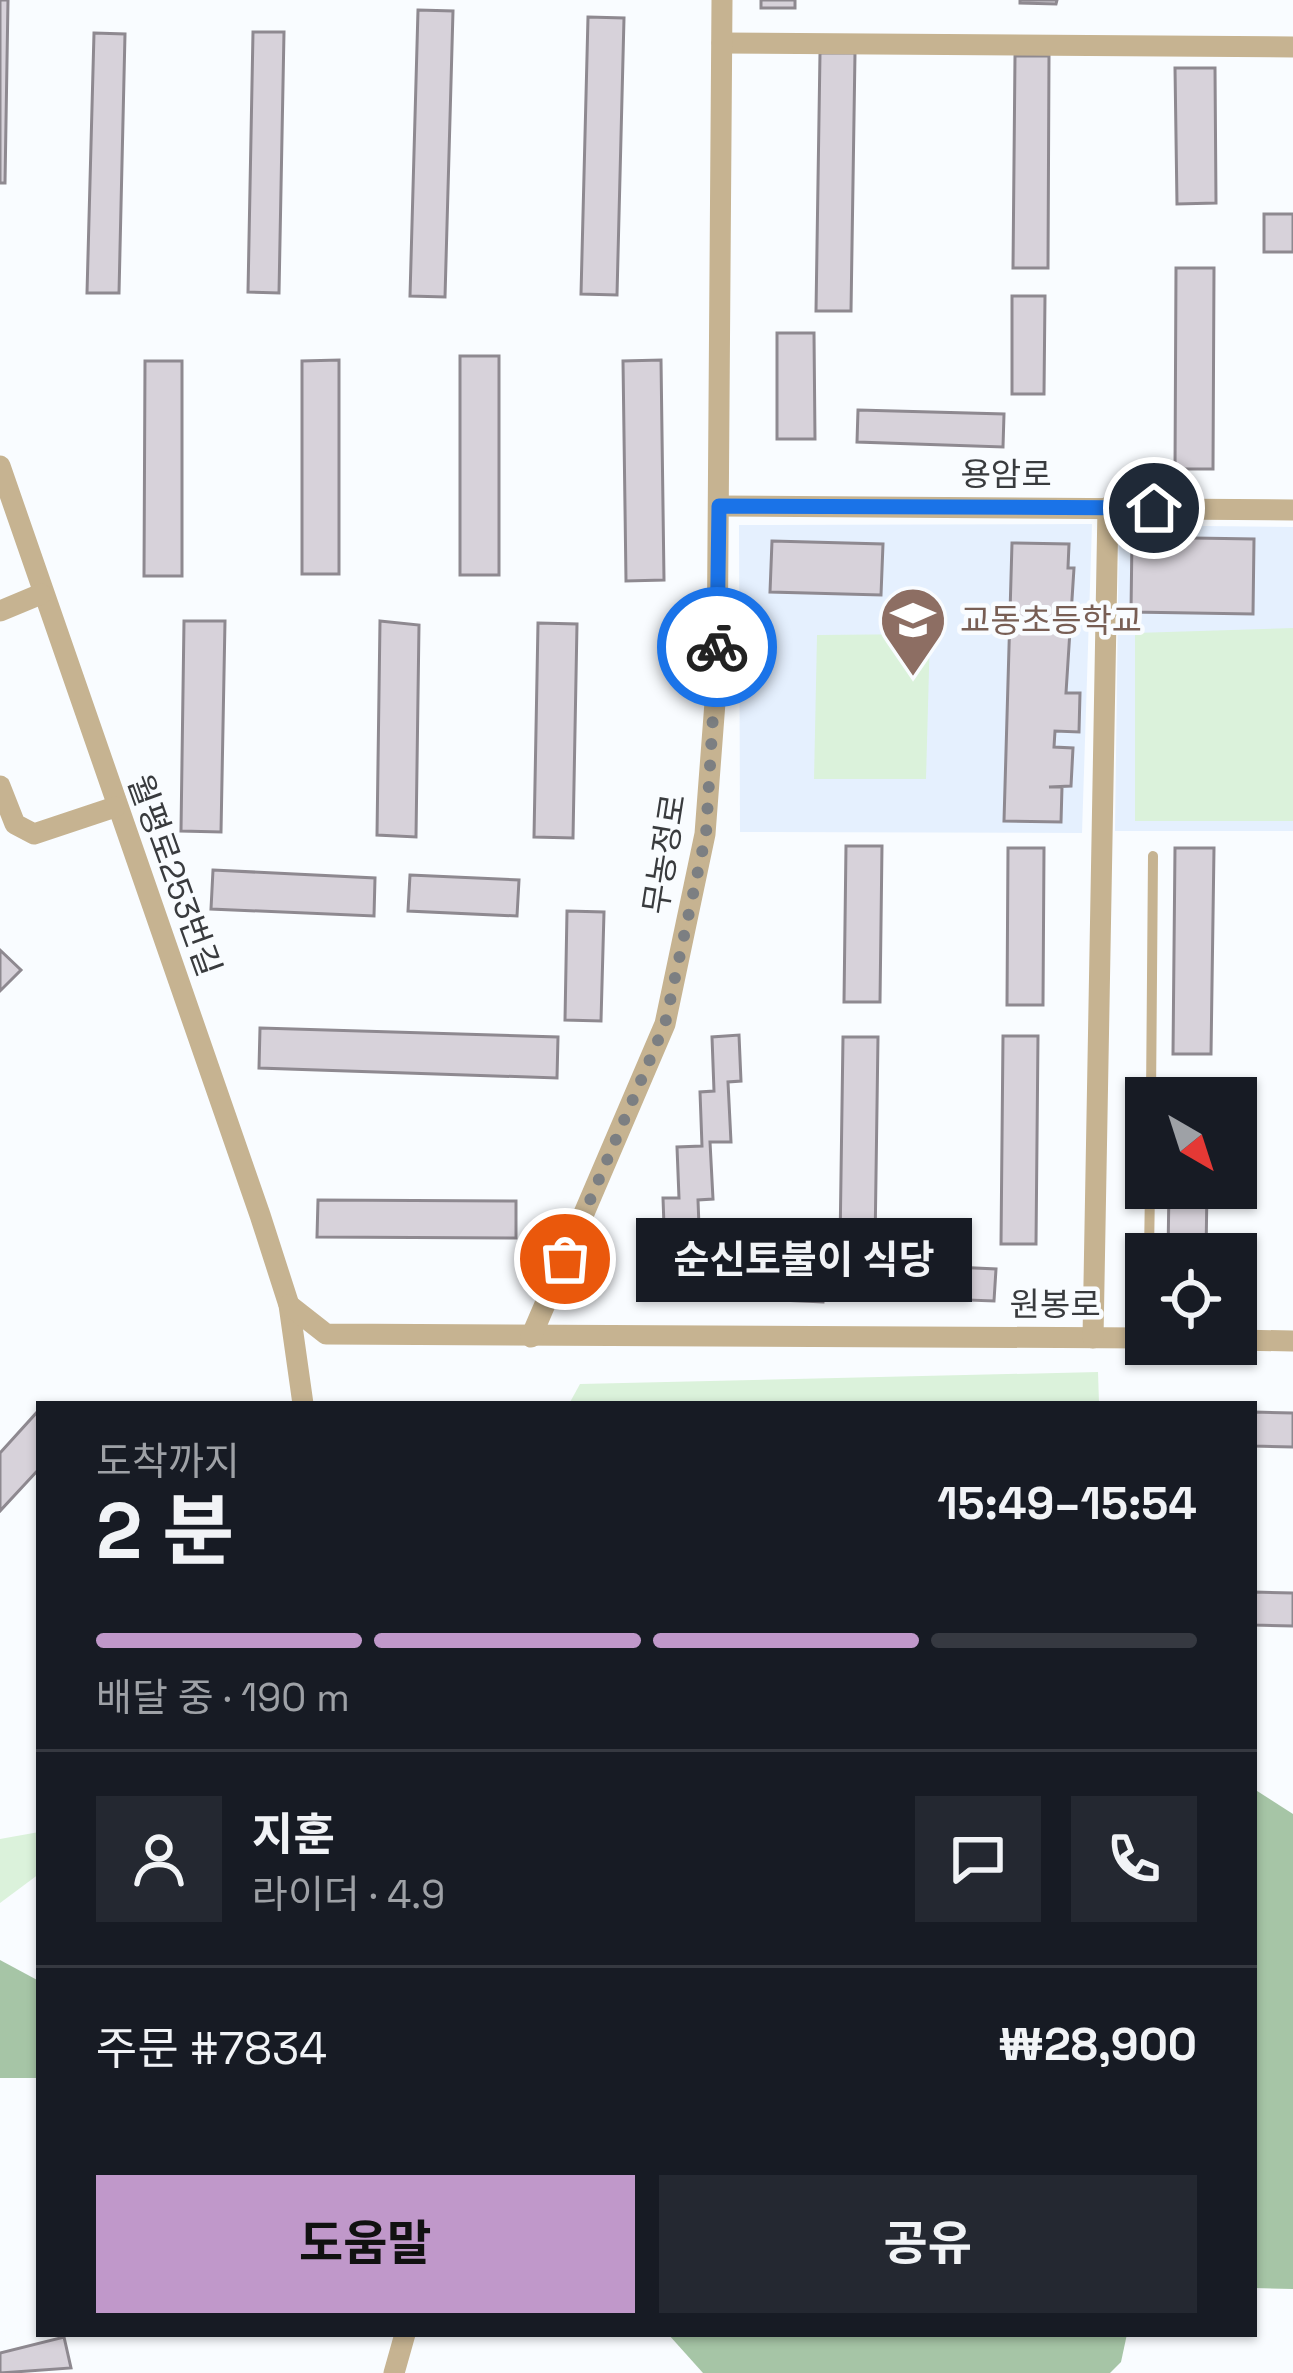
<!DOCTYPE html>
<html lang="ko">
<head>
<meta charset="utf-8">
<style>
	body { margin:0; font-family:"Space Grotesk","Noto Sans KR",sans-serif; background:#242831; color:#f1f3f6; height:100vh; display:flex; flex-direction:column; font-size:45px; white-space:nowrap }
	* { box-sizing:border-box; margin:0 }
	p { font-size:39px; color:#9ea1a6 }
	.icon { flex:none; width:66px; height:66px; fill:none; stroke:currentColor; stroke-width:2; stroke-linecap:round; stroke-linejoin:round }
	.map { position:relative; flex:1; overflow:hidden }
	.panel { position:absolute; left:36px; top:1401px; width:1221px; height:936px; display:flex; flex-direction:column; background:#171b24; border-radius:0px; box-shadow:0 3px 9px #0004 }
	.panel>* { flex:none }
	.needle { width:78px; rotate:141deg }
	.buttons { position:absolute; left:1125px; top:1077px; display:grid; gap:24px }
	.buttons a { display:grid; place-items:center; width:132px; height:132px; border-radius:0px; background:#171b24; box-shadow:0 3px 9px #0004; font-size:60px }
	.pin { position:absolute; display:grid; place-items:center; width:102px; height:102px; color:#fff; margin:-51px; border:6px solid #fff; border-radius:50%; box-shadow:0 3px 12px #0007 }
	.courier { position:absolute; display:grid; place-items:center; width:120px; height:120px; margin:-60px; border:9px solid #1a73e8; border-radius:50%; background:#fff; color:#222; box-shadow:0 3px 15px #0007 }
	.bubble { position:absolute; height:84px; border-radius:0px; background:#171b24; box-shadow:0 3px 9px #0004; font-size:39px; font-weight:700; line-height:84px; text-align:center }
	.summary em { font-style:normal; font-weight:700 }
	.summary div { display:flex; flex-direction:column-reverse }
	.summary { display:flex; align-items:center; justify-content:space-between; height:204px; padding:0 60px }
	h1 { font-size:78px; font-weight:700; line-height:90px }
	.bar { display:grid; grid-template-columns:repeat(4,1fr); gap:18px 12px; align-content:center; height:144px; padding:0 60px }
	.bar i { height:15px; border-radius:9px; background:#363941 }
	.bar .current { background:#c098ca }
	.bar p { grid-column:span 4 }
	.line { display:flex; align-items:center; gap:30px; padding:0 60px; border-top:3px solid #363941 }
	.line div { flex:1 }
	.round { display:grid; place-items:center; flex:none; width:126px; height:126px; border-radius:0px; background:#242831 }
	.action { display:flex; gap:24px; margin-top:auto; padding:24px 60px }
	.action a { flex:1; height:138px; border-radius:0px; background:#c098ca; color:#111; font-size:48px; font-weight:700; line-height:138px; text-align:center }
	.action a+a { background:#242831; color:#f1f3f6 }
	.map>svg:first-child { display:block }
	.built { fill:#e5f0fe }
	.green { fill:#dbf2db }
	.forest { fill:#a6c5a6 }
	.building { fill:#d7d2da; stroke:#8e8990; stroke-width:3 }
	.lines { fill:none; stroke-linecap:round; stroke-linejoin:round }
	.service { stroke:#c6b391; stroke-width:10 }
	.minor { stroke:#c6b391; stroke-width:21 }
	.done { stroke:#7c7f82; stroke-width:12; stroke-dasharray:0 21.6 }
	.route { stroke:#1a73e8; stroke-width:15 }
	.labels { text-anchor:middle; stroke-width:9; stroke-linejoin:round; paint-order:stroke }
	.street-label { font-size:33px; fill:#393b3e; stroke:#f9fcff }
	.education-label { font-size:33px; fill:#785e54; stroke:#f9fcff; text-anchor:start }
</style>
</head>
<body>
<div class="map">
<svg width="1293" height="2373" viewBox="0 0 1293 2373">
	<rect width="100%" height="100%" fill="#f9fcff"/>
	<g class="built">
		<path d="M1092,524L1082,833L740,832L739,525Z"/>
		<path d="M1119,525L1293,527V831H1115Z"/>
	</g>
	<g class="green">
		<path d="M1293,628V821H1135V633Z"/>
		<path d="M930,634L926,779H814L817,635Z"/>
		<path d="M1098,1372L1099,1404H569L580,1384Z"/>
		<path d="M39,1832V1874L0,1903V1839Z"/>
	</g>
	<g class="forest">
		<path d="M1254,1789L1293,1814V2289L1254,2288Z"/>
		<path d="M0,1960L39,1981V2078H0Z"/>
		<path d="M668,2334H1127L1121,2362L1110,2373H703Z"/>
	</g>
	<g class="building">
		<path d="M0,0H8L5,183H0Z"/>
		<rect x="761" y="0" width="34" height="8"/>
		<path d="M1020,0H1057L1056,4L1020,3Z"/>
		<path d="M418,10L453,11L445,297L410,296Z"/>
		<path d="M588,17L624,18L617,295L581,294Z"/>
		<path d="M253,32H284L279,293L248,292Z"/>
		<path d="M94,33L125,34L119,293H87Z"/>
		<path d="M820,53H855L851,311H816Z"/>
		<path d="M1015,56H1049L1048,268H1013Z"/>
		<path d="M1175,68H1215L1216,203L1177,204Z"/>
		<rect x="1264" y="214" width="29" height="38"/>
		<path d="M1176,268H1214L1213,469H1175Z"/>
		<path d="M1012,296H1045L1044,394H1012Z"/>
		<path d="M777,333H814L815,439H777Z"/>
		<rect x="460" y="356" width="39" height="219"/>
		<path d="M339,360V574H302V361Z"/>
		<path d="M661,360L664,580L626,581L623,361Z"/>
		<path d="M145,361H182V576H144Z"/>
		<path d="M858,410L1004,414L1003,447L857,442Z"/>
		<path d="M1132,537L1254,539L1253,614L1131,612Z"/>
		<path d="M772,541L883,544L881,595L770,592Z"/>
		<path d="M1012,543L1069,544L1068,568H1074L1066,693H1080L1079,732L1055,731L1054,747L1073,748L1071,786L1049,787H1062L1061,822L1004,821Z"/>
		<path d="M184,621H225L221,832L181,831Z"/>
		<path d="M380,621L419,625L416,837L377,835Z"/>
		<path d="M538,623L577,624L573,838L534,837Z"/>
		<path d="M846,846H882L880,1002H844Z"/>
		<path d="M1008,848H1044L1043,1005H1007Z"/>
		<path d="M1175,848H1214L1211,1054H1173Z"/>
		<path d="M213,870L375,878L374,916L211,909Z"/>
		<path d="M410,875L519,880L517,916L408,911Z"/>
		<path d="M567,911L604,912L601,1021L565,1020Z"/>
		<path d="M0,950L21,970L0,991Z"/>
		<path d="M260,1028L558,1037L557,1078L259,1068Z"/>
		<path d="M739,1035L741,1081L728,1082L731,1142H710L713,1199L698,1200L700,1253L665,1254L663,1198H679L677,1147L702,1146L700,1092L714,1091L712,1037Z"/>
		<path d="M1003,1036H1038L1036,1244H1001Z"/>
		<path d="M843,1037H878L875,1245H840Z"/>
		<rect x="1171" y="1083" width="38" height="15"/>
		<path d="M1169,1188H1207L1206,1254H1168Z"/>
		<path d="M318,1200L516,1201V1238L317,1237Z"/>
		<path d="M716,1262L825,1267L823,1302L715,1297Z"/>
		<path d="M888,1264L996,1269L994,1301L886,1297Z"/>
		<path d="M39,1410V1469L0,1511V1453Z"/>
		<path d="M1254,1412L1293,1413V1447L1254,1446Z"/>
		<path d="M1254,1592L1293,1593V1626L1254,1625Z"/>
		<path d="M64,2337L71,2368L0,2373V2353Z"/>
	</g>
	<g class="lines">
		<g class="service">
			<path d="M1151,1098L1153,856"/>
			<path d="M1149,1254L1150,1188"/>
		</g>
		<g class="minor">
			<path d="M722,43L1293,47"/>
			<path d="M0,466L260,1215L289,1305L303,1404"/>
			<path d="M719,506L1293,510"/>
			<path d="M0,611L41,594"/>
			<path d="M0,786L15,824L34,834L115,807"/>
			<path d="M289,1305L326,1334L1146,1338"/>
			<path d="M531,1337L665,1024L705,834L717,676L722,0"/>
			<path d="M1093,1338L1108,507"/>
			<path d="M1236,1340L1293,1341"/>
			<path d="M394,2373L405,2334"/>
		</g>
	</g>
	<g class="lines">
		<path class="done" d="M565,1259L665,1024L706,834L717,647"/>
		<path class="route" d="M717,647L719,506L1154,508"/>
	</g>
	<defs>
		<g id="school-pin" transform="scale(3.45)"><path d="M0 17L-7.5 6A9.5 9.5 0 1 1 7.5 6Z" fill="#8d6e63" stroke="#f9fcff"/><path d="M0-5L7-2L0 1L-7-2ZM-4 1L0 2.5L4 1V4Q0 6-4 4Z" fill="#fff"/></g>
	</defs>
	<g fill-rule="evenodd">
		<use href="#school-pin" x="913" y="620"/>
	</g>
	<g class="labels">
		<g class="street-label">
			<text x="1006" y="486">용암로</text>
			<text transform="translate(664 854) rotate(-81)" y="12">무농정로</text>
			<text transform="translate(175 875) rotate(70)" y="12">월평로253번길</text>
			<text x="1055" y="1316">원봉로</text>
		</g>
		<g class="education-label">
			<text x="960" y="632">교동초등학교</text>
		</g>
	</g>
</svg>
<div class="buttons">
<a><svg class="needle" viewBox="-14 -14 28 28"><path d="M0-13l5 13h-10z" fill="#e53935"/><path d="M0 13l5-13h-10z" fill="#9ea1a6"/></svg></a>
<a><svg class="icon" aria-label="locate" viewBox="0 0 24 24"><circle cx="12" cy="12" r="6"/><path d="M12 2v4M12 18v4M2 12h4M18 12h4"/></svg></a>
</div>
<div class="pin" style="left:565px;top:1259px;background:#ea580c"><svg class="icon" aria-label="bag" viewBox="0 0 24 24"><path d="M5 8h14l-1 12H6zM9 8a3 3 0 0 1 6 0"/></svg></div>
<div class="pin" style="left:1154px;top:508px;background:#1f2937"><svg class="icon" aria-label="home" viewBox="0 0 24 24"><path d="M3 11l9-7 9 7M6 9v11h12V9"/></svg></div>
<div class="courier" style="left:717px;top:647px"><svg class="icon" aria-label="bike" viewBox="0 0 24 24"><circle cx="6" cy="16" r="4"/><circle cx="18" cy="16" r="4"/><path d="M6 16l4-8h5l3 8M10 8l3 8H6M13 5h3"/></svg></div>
<div class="bubble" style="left:636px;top:1218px;width:336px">순신토불이 식당</div>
<section class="panel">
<div class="summary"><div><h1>2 분</h1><p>도착까지</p></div><em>15:49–15:54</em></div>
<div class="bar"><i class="current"></i><i class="current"></i><i class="current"></i><i></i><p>배달 중 · 190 m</p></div>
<div class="line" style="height:216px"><a class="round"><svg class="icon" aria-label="person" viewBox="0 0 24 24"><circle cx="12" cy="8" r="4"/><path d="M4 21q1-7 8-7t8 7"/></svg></a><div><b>지훈</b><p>라이더 · 4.9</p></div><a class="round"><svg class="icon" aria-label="chat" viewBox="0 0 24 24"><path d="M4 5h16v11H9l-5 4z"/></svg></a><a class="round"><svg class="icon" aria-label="phone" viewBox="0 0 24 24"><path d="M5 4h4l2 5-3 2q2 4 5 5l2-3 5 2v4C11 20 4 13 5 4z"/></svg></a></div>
<div class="line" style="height:156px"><div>주문 #7834</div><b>₩28,900</b></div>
<div class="action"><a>도움말</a><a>공유</a></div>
</section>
</div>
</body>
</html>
